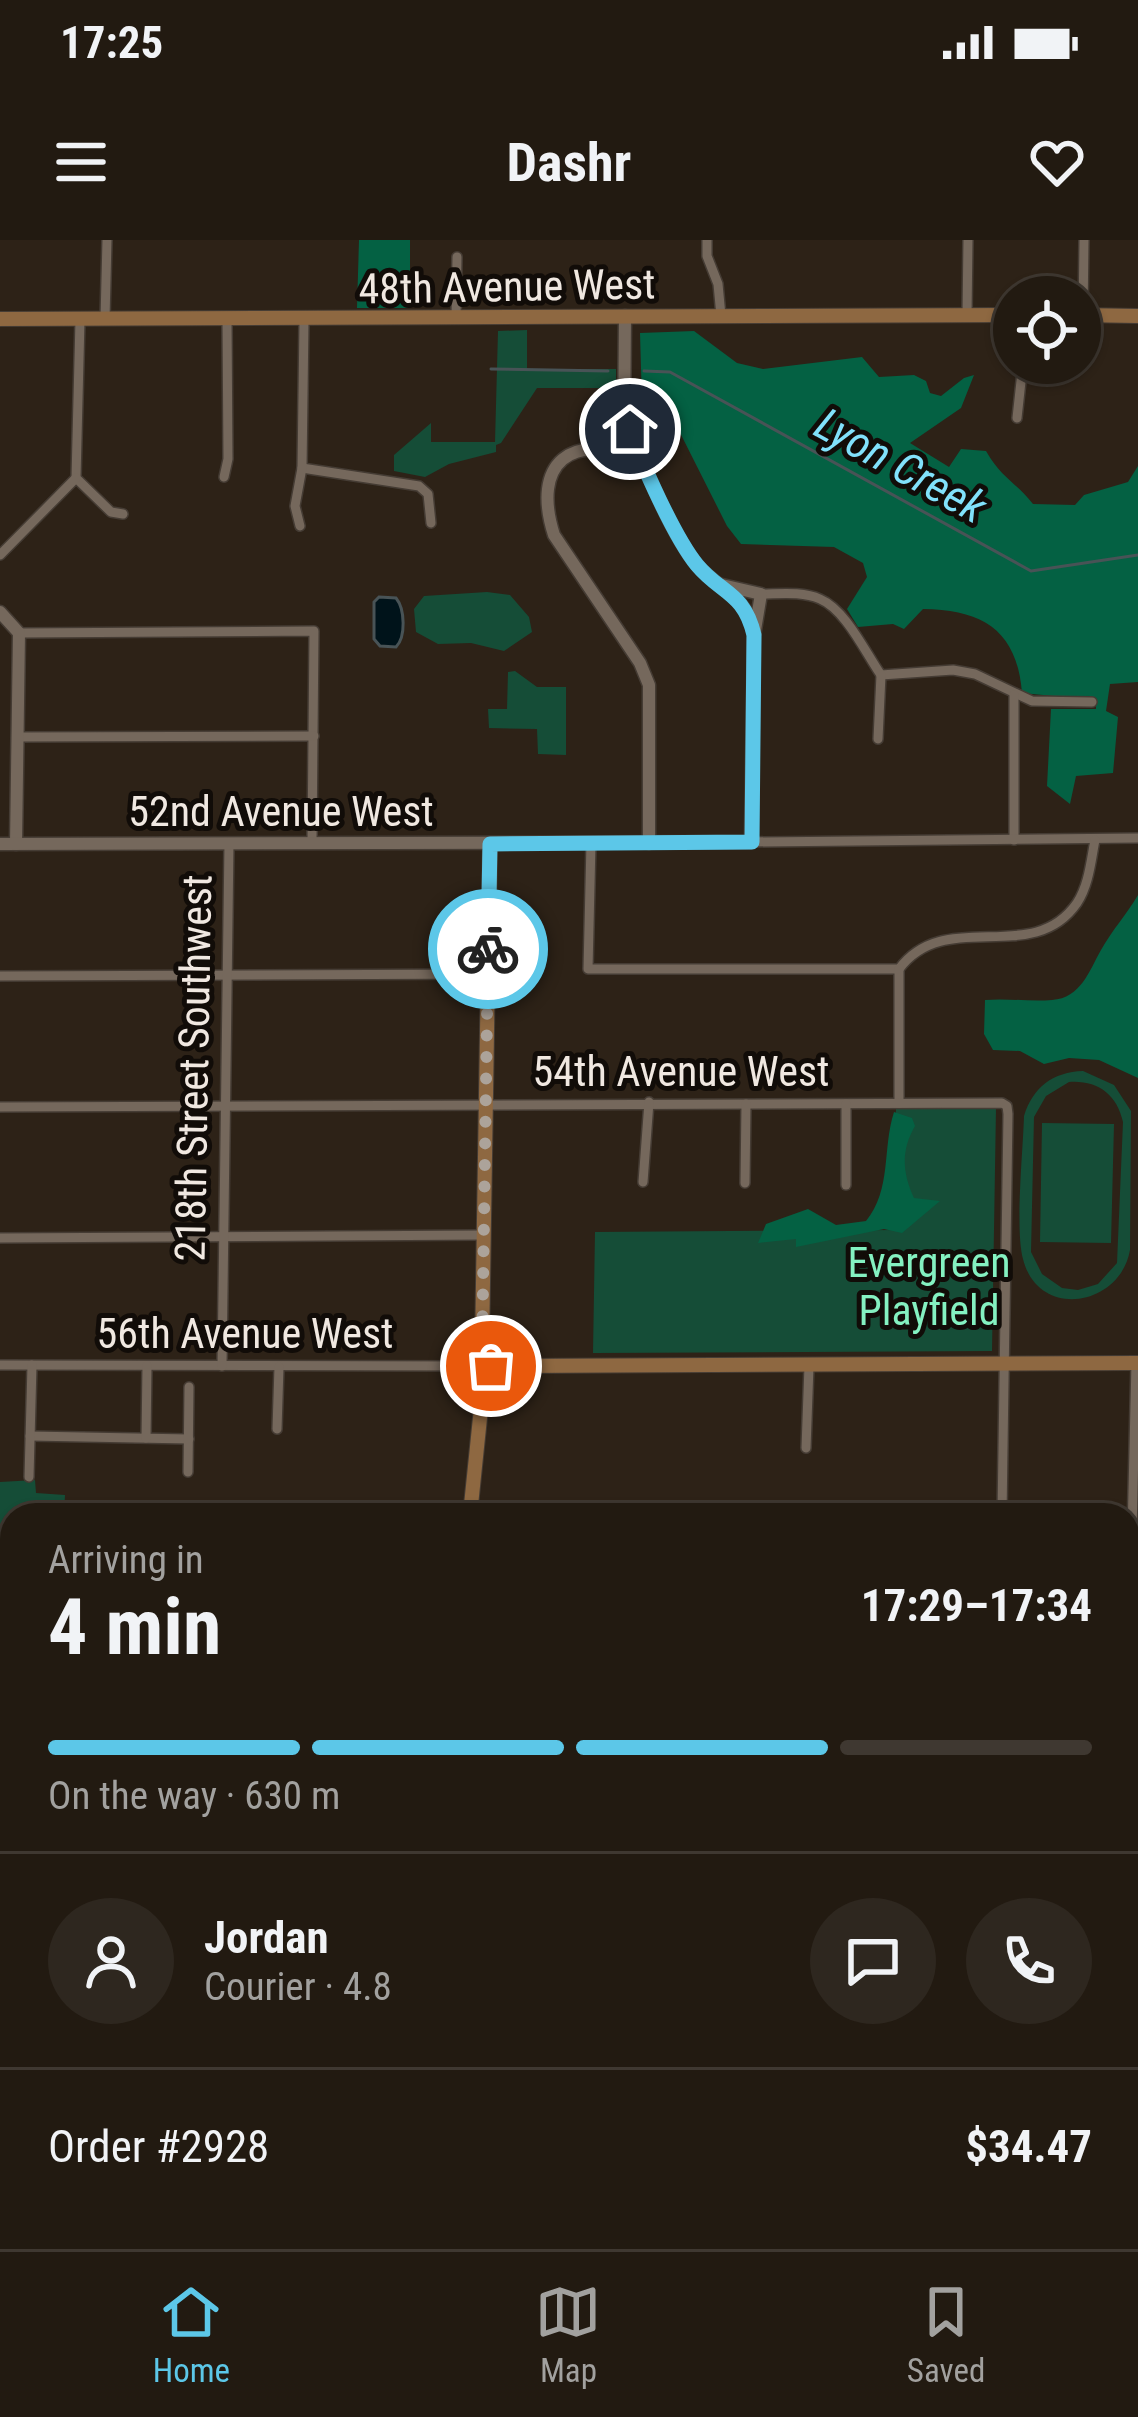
<!DOCTYPE html>
<html lang="en">
<head>
<meta charset="utf-8">
<style>
	body { margin:0; font-family:"Roboto Condensed",sans-serif; background:#2e271f; color:#f1f3f6; height:100vh; display:flex; flex-direction:column; font-size:45px; white-space:nowrap }
	* { box-sizing:border-box; margin:0 }
	p { font-size:39px; color:#a2a19f }
	.icon { flex:none; width:66px; height:66px; fill:none; stroke:currentColor; stroke-width:2; stroke-linecap:round; stroke-linejoin:round }
	.map { position:relative; flex:1; overflow:hidden }
	.details { position:absolute; left:0px; top:1263px; width:1140px; height:747px; display:flex; flex-direction:column; background:#221a11; border-radius:36px 36px 0 0; box-shadow:0 3px 9px #0004,0 0 0 3px #3f3831 }
	.details>* { flex:none }
	.buttons { position:absolute; left:993px; top:36px; display:grid; gap:24px }
	.buttons a { display:grid; place-items:center; width:108px; height:108px; border-radius:50%; background:#221a11; box-shadow:0 3px 9px #0004,0 0 0 3px #3f3831; font-size:60px }
	.pin { position:absolute; display:grid; place-items:center; width:102px; height:102px; color:#fff; margin:-51px; border:6px solid #fff; border-radius:50%; box-shadow:0 3px 12px #0007 }
	.courier { position:absolute; display:grid; place-items:center; width:120px; height:120px; margin:-60px; border:9px solid #5cc7e8; border-radius:50%; background:#fff; color:#222; box-shadow:0 3px 15px #0007 }
	.summary em { font-style:normal; font-weight:700 }
	.summary div { display:flex; flex-direction:column-reverse }
	.summary { display:flex; align-items:center; justify-content:space-between; height:204px; padding:0 48px }
	h1 { font-size:78px; font-weight:700; line-height:90px }
	.bar { display:grid; grid-template-columns:repeat(4,1fr); gap:18px 12px; align-content:center; height:144px; padding:0 48px }
	.bar i { height:15px; border-radius:9px; background:#3f3831 }
	.bar .current { background:#5cc7e8 }
	.bar p { grid-column:span 4 }
	.line { display:flex; align-items:center; gap:30px; padding:0 48px; border-top:3px solid #3f3831 }
	.line div { flex:1 }
	.round { display:grid; place-items:center; flex:none; width:126px; height:126px; border-radius:63px; background:#2e271f }
	.status { display:flex; justify-content:space-between; align-items:center; height:84px; padding:0 60px; background:#221a11; direction:ltr }
	.status svg { height:33px; fill:currentColor }
	header { display:flex; justify-content:space-between; align-items:center; height:156px; padding:0 48px; background:#221a11; font-size:54px; font-weight:700 }
	.dock { display:flex; justify-content:space-around; align-items:center; height:168px; border-top:3px solid #3f3831; background:#221a11; font-size:33px; color:#a2a19f }
	.dock a { display:grid; justify-items:center; gap:6px }
	.dock .current { color:#5cc7e8 }
	.map>svg:first-child { display:block }
	.green { fill:#154d37; fill-rule:evenodd }
	.forest { fill:#046143 }
	.water { fill:#00131a; stroke:#485356; stroke-width:3 }
	.lines { fill:none; stroke-linecap:round; stroke-linejoin:round }
	.stream { stroke:#485356; stroke-width:3 }
	.minor-casing { stroke:#453c34; stroke-width:12 }
	.tertiary-casing { stroke:#453c34; stroke-width:15 }
	.secondary-casing { stroke:#453c34; stroke-width:16 }
	.motorway-casing { stroke:#453c34; stroke-width:20 }
	.minor { stroke:#75685c; stroke-width:9 }
	.tertiary { stroke:#75685c; stroke-width:12 }
	.secondary { stroke:#8e6841; stroke-width:14 }
	.motorway { stroke:#c96903; stroke-width:16 }
	.tram { stroke:#b8afa7; stroke-width:3 }
	.done { stroke:#aca39a; stroke-width:12; stroke-dasharray:0 21.6 }
	.route { stroke:#5cc7e8; stroke-width:15 }
	.labels { text-anchor:middle; stroke-width:10; stroke-linejoin:round; paint-order:stroke }
	.street-label { font-size:42px; fill:#f0e8e1; stroke:#110c08 }
	.park-label { font-size:42px; fill:#84f1c1; stroke:#110c08 }
	.water-label { font-size:45px; font-style:italic; fill:#81e1fb; stroke:#110c08 }
</style>
</head>
<body>
<div class="status"><b>17:25</b><svg viewBox="0 0 49 12"><path d="M0 12V9h3v3zM5 12V6h3v6zM10 12V3h3v9zM15 12V0h3v12zM26 1h20v11H26zM47 4h2v5h-2z"/></svg></div>
<header><svg class="icon" aria-label="menu" viewBox="0 0 24 24"><path d="M4 6h16M4 12h16M4 18h16"/></svg>Dashr<svg class="icon" aria-label="heart" viewBox="0 0 24 24"><path d="M12 20l-8-8c-3-5 5-10 8-4 3-6 11-1 8 4z"/></svg></header>
<div class="map">
<svg width="1138" height="2009" viewBox="0 0 1138 2009">
	<rect width="100%" height="100%" fill="#2d2217"/>
	<g class="green">
		<path d="M527,90V129H616V148H537L501,203L496,205V212L449,224L425,237L394,231V215L431,183V202H495L498,91Z"/>
		<path d="M487,352L510,355L529,377L532,392L504,411L471,403L438,404L416,392L414,369L424,356Z"/>
		<path d="M515,431L537,447H566V515L538,514L537,489L489,488L488,469H507L508,432Z"/>
		<path d="M1083,831L1114,845L1131,871L1130,1010C1120,1067 1038,1080 1023,1019C1015,989 1023,911 1024,876C1033,847 1053,832 1083,831ZM1069,842C1097,840 1117,854 1123,882L1117,1023L1098,1044L1078,1050L1062,1048L1042,1034L1031,1012L1034,877L1046,856Z"/>
		<path d="M996,868L992,1111L593,1113L595,992L894,990L896,869Z"/>
		<path d="M1042,883L1114,884L1111,1003L1040,1002Z"/>
		<path d="M35,1240L36,1253L65,1255L64,1275H12V1308L0,1307V1242Z"/>
	</g>
	<g class="forest">
		<path d="M359,0H410V68H357Z"/>
		<path d="M694,91L737,123L763,129L862,117L879,137L914,135L926,141L930,153L941,156L964,138L974,135L961,168L910,203L949,227L961,209L986,211C1002,239 1016,242 1033,264L1075,265L1084,255L1128,242L1138,226V442L1110,444L1106,471L1118,477L1113,533L1076,536L1070,564L1047,546L1051,469H1096V460L1022,453C1017,391 984,370 923,369L904,389L893,384L858,387L847,369L867,337L863,323L834,307L741,304L727,286L665,163H642L640,93Z"/>
		<path d="M1138,655V838L1099,820L1069,818L1044,824L1020,811L993,810L984,794L985,760C1008,758 1030,762 1052,760C1081,758 1089,731 1101,710C1112,690 1127,674 1138,655Z"/>
		<path d="M894,872L912,878L915,886C901,910 902,932 914,958L940,961L902,993L884,989L796,1007V999L758,1003L766,984L808,969L836,985L866,981C892,949 882,909 894,872Z"/>
	</g>
	<path class="water" d="M379,357L396,358C405,369 406,397 396,407L380,406L374,399V362Z"/>
	<g class="lines">
		<g class="stream">
			<path d="M491,129L608,131"/>
			<path d="M644,131L670,132L1031,331L1138,315"/>
		</g>
		<g class="minor-casing">
			<g id="minor">
				<path d="M707,0V16L718,44L721,76"/>
				<path d="M967,75L968,0"/>
				<path d="M1083,75L1084,0"/>
				<path d="M456,78L457,17"/>
				<path d="M105,79L107,0"/>
				<path d="M80,80L76,238L111,272L123,274"/>
				<path d="M1017,178L1023,123"/>
				<path d="M302,228L419,246L428,254L431,283"/>
				<path d="M224,237L228,219L227,81"/>
				<path d="M300,286L295,266L302,228L304,81"/>
				<path d="M0,315L76,238"/>
				<path d="M761,354C779,354 802,351 820,359C846,370 865,412 881,435L953,430L975,434L1032,461L1092,462"/>
				<path d="M19,393L314,391L312,602"/>
				<path d="M1014,455V600"/>
				<path d="M17,497L314,496"/>
				<path d="M878,499L881,435"/>
				<path d="M751,602L1138,598"/>
				<path d="M591,603L588,729H899C946,666 1032,728 1077,663C1089,645 1091,620 1095,600"/>
				<path d="M0,736L487,734"/>
				<path d="M899,863V729"/>
				<path d="M0,867L1002,863L1007,866L1008,874L1002,1275"/>
				<path d="M643,942L649,862"/>
				<path d="M745,943L746,864"/>
				<path d="M846,945V864"/>
				<path d="M0,998L484,995"/>
				<path d="M0,1125L482,1126"/>
				<path d="M222,1126L229,603"/>
				<path d="M277,1189L279,1127"/>
				<path d="M30,1196L189,1199"/>
				<path d="M146,1198L147,1126"/>
				<path d="M806,1208L809,1126"/>
				<path d="M188,1232L189,1147"/>
				<path d="M29,1237L32,1125"/>
				<path d="M0,1317L12,1319"/>
				<path d="M1130,1379L1136,1123"/>
				<path d="M1128,1541H1138"/>
				<path d="M1128,1647H1138"/>
				<path d="M1128,1997L1138,2001"/>
				<path d="M1095,1998V2009"/>
				<path d="M728,2009V1998"/>
				<path d="M989,2009V1998"/>
			</g>
		</g>
		<g class="tertiary-casing">
			<g id="tertiary">
				<path d="M626,171C634,208 673,298 698,326C718,349 745,355 752,388"/>
				<path d="M610,209L619,204L624,195L625,76"/>
				<path d="M640,219C571,191 531,223 554,295L640,423L649,445V603"/>
				<path d="M0,372L19,393L16,604"/>
				<path d="M0,604L751,602L754,396L761,354L722,345"/>
				<path d="M1128,1379H1138"/>
				<path d="M0,1651L12,1652"/>
				<path d="M271,2009V1998"/>
			</g>
		</g>
		<g class="secondary-casing">
			<g id="secondary">
				<path d="M1080,75L1138,76"/>
				<path d="M0,79L1014,75"/>
				<path d="M482,1126L1138,1123"/>
				<path d="M470,1275L481,1168L490,604"/>
				<path d="M451,1998L452,2009"/>
				<path d="M465,1998V2009"/>
			</g>
		</g>
		<g class="motorway-casing">
			<g id="motorway">
				<path d="M0,1457L12,1466"/>
				<path d="M0,1486L12,1495"/>
				<path d="M0,1553L12,1561"/>
				<path d="M1128,1808L1138,1811"/>
				<path d="M1128,1859L1138,1860"/>
			</g>
		</g>
		<use href="#minor" class="minor"/>
		<use href="#tertiary" class="tertiary"/>
		<use href="#secondary" class="secondary"/>
		<use href="#motorway" class="motorway"/>
		<g class="tram">
			<path d="M0,1596L12,1606"/>
			<path d="M1128,1892L1138,1893"/>
		</g>
	</g>
	<g class="lines">
		<path class="done" d="M488,709L482,1115V1126H491"/>
		<path class="route" d="M488,709L490,604L752,602L754,395C744,352 721,354 697,325C675,298 641,223 630,189"/>
	</g>
	<g class="labels">
		<g class="street-label">
			<text transform="translate(507 46) rotate(-1)" y="15">48th Avenue West</text>
			<text x="281" y="586">52nd Avenue West</text>
			<text transform="translate(193 828) rotate(-89)" y="15">218th Street Southwest</text>
			<text x="681" y="846">54th Avenue West</text>
			<text x="245" y="1108">56th Avenue West</text>
		</g>
		<g class="park-label">
			<text x="929" y="1037">Evergreen<tspan x="929" dy="48">Playfield</tspan></text>
		</g>
		<g class="water-label">
			<text transform="translate(901 225) rotate(29)" y="16">Lyon Creek</text>
		</g>
	</g>
</svg>
<div class="buttons">
<a><svg class="icon" aria-label="locate" viewBox="0 0 24 24"><circle cx="12" cy="12" r="6"/><path d="M12 2v4M12 18v4M2 12h4M18 12h4"/></svg></a>
</div>
<div class="pin" style="left:491px;top:1126px;background:#ea580c"><svg class="icon" aria-label="bag" viewBox="0 0 24 24"><path d="M5 8h14l-1 12H6zM9 8a3 3 0 0 1 6 0"/></svg></div>
<div class="pin" style="left:630px;top:189px;background:#1f2937"><svg class="icon" aria-label="home" viewBox="0 0 24 24"><path d="M3 11l9-7 9 7M6 9v11h12V9"/></svg></div>
<div class="courier" style="left:488px;top:709px"><svg class="icon" aria-label="bike" viewBox="0 0 24 24"><circle cx="6" cy="16" r="4"/><circle cx="18" cy="16" r="4"/><path d="M6 16l4-8h5l3 8M10 8l3 8H6M13 5h3"/></svg></div>
<section class="details">
<div class="summary"><div><h1>4 min</h1><p>Arriving in</p></div><em>17:29–17:34</em></div>
<div class="bar"><i class="current"></i><i class="current"></i><i class="current"></i><i></i><p>On the way · 630 m</p></div>
<div class="line" style="height:216px"><a class="round"><svg class="icon" aria-label="person" viewBox="0 0 24 24"><circle cx="12" cy="8" r="4"/><path d="M4 21q1-7 8-7t8 7"/></svg></a><div><b>Jordan</b><p>Courier · 4.8</p></div><a class="round"><svg class="icon" aria-label="chat" viewBox="0 0 24 24"><path d="M4 5h16v11H9l-5 4z"/></svg></a><a class="round"><svg class="icon" aria-label="phone" viewBox="0 0 24 24"><path d="M5 4h4l2 5-3 2q2 4 5 5l2-3 5 2v4C11 20 4 13 5 4z"/></svg></a></div>
<div class="line" style="height:156px"><div>Order #2928</div><b>$34.47</b></div>
</section>
</div>
<nav class="dock">
<a class="current"><svg class="icon" aria-label="home" viewBox="0 0 24 24"><path d="M3 11l9-7 9 7M6 9v11h12V9"/></svg>Home</a>
<a><svg class="icon" aria-label="map" viewBox="0 0 24 24"><path d="M3 6l6-2 6 2 6-2v14l-6 2-6-2-6 2zM9 4v14M15 6v14"/></svg>Map</a>
<a><svg class="icon" aria-label="saved" viewBox="0 0 24 24"><path d="M7 4h10v16l-5-4-5 4z"/></svg>Saved</a>
</nav>
</body>
</html>
